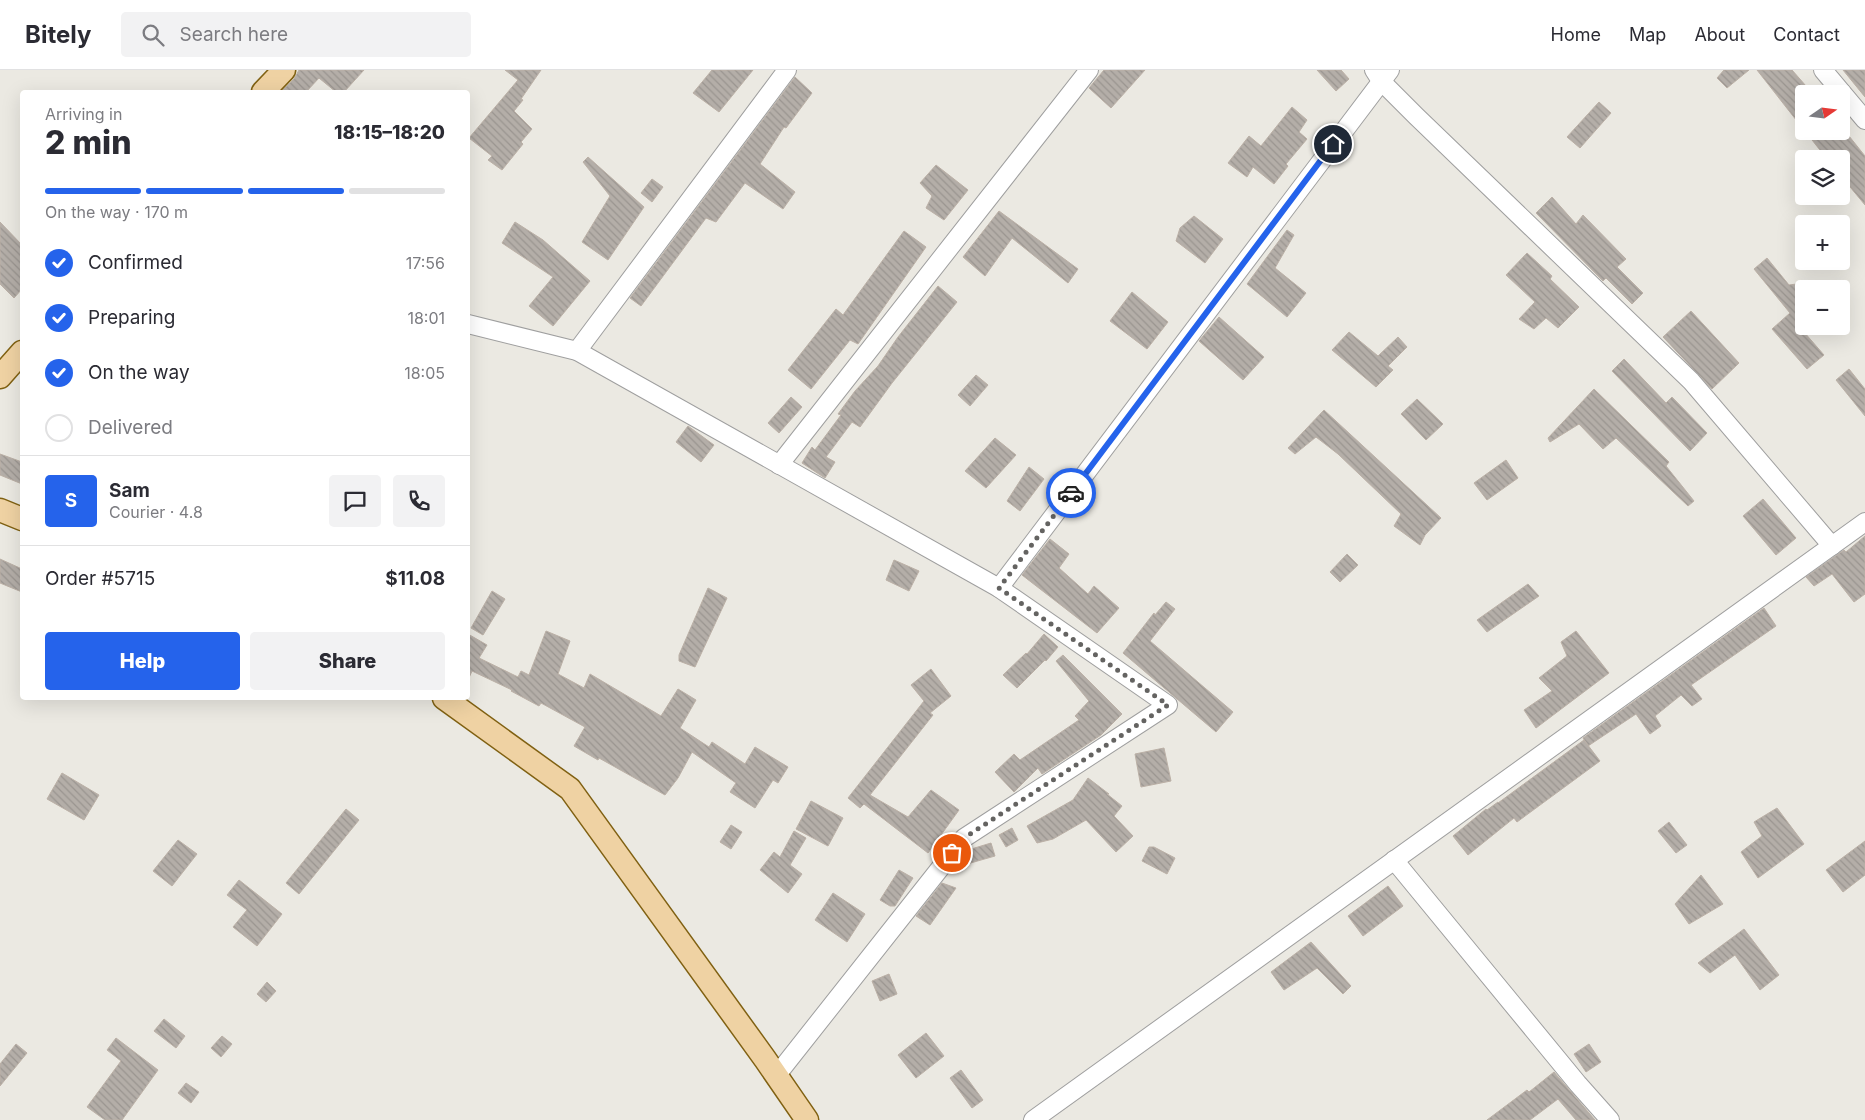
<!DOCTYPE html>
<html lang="en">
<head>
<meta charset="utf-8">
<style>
	body { margin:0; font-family:Inter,sans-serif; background:#f2f2f3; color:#2b2b33; height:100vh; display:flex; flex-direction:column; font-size:19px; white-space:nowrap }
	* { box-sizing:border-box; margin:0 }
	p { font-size:16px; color:#7c7c81 }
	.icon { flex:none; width:28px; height:28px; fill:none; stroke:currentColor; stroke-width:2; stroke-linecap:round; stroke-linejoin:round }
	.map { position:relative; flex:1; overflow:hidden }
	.panel { position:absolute; left:20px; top:20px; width:450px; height:610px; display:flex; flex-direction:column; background:#fff; border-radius:5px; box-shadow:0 5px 20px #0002 }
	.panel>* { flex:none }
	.needle { width:32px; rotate:76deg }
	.fabs { position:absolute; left:1795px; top:15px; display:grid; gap:10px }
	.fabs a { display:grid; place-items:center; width:55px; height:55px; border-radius:5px; background:#fff; box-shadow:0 5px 20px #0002; font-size:25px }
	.pin { position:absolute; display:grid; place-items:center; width:42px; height:42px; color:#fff; margin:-21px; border:2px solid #fff; border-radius:50%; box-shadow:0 1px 5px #0007 }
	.courier { position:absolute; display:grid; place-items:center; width:50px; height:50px; margin:-25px; border:4px solid #2563eb; border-radius:50%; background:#fff; color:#222; box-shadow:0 1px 6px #0007 }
	.overview em { font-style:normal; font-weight:800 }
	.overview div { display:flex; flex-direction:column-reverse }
	.overview { display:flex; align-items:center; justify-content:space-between; height:85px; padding:0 25px }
	h1 { font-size:32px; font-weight:800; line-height:38px }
	.bar { display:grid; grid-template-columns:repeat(4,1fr); gap:8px 5px; align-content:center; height:60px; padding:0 25px }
	.bar i { height:6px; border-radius:4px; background:#e1e1e2 }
	.bar .active { background:#2563eb }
	.bar p { grid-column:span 4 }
	.line { display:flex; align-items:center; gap:12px; padding:0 25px; border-top:1px solid #e1e1e2 }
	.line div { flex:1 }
	.round { display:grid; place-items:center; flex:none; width:52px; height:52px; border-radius:5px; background:#f2f2f3 }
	ol { padding:0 25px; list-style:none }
	li { display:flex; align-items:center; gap:15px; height:55px }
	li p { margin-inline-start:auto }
	li .icon { padding:5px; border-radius:50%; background:#2563eb; color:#fff; stroke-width:4 }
	li:last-child { color:#7c7c81 }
	li i { width:28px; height:28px; border:2px solid #e1e1e2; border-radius:50% }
	.primary-button { display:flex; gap:10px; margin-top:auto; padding:10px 25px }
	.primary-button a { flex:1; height:58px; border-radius:5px; background:#2563eb; color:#fff; font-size:20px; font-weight:800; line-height:58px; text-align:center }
	.primary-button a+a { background:#f2f2f3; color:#2b2b33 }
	header { display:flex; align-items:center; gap:30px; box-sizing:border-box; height:70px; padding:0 25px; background:#fff; border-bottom:1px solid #e1e1e2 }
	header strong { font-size:24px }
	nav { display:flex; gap:28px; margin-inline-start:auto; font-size:18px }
	.search { width:350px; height:45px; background:#f2f2f3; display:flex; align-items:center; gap:12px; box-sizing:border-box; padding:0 18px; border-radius:5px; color:#7c7c81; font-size:19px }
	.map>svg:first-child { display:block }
	.building { fill:url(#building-back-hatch); stroke:#bbb0a6 }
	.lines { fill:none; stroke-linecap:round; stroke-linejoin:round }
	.minor-casing { stroke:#9f9f9f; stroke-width:20 }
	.major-casing { stroke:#806112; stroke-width:25 }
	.minor { stroke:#fff; stroke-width:18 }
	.major { stroke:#efd2a3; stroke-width:22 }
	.done { stroke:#646361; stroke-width:5; stroke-dasharray:0 9 }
	.route { stroke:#2563eb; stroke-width:6 }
</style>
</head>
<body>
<header>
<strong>Bitely</strong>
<div class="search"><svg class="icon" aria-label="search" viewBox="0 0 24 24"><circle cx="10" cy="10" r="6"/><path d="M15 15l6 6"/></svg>Search here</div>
<nav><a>Home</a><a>Map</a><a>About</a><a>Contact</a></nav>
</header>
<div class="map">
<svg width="1865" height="1050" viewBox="0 0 1865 1050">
	<defs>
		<pattern id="building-back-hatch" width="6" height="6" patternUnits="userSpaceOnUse" patternTransform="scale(1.25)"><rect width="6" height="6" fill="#b4aea8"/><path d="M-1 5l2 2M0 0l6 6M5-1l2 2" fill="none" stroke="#9a9590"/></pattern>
	</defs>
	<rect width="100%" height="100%" fill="#ebe9e2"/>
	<g class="building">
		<path d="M299,0H364L344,22H336L319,8L306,22H281L294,9Z"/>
		<path d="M505,0H541L521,29L523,30L514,41L532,59L521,72L523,74L502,100L488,90L492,86L469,68L518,10Z"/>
		<path d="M712,0H753L719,42L693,23Z"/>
		<path d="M1104,0H1145L1111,38L1089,18Z"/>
		<path d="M1317,0H1341L1349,9L1336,21Z"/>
		<path d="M1724,0H1749L1727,18L1717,8Z"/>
		<path d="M1757,0H1792L1813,24H1804V60Z"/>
		<path d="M1843,0H1865V27Z"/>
		<path d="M795,7L812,23L786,58L784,57L760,94L795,122L783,139L745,113L716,152L706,148L641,236L630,228Z"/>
		<path d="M1599,32L1611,43L1580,78L1567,67Z"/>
		<path d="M1292,37L1307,50L1299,62L1307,69L1286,94L1288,96L1274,114L1253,97L1247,107L1228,93L1249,66L1261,76Z"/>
		<path d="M1805,61H1845L1865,86V135L1841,106V89H1827Z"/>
		<path d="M588,87L644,137L608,190L582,172L610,126L583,92Z"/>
		<path d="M936,95L968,120L944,150L926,138L932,126L920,113Z"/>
		<path d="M652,109L663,117L652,132L641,123Z"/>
		<path d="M1552,127L1576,154L1583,145L1626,189L1617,197L1643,223L1632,234L1606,208L1603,211L1536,143Z"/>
		<path d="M999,141L1078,199L1068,213L1012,168L985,206L963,187Z"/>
		<path d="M1194,146L1223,169L1205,193L1176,171L1180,158Z"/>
		<path d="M0,152L22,175V219L14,228L0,214Z"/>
		<path d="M515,152L543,170L590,211L553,256L529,236L553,207L502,173Z"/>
		<path d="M1287,160L1294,165L1275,198L1306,223L1287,247L1247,214Z"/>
		<path d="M904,161L926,177L858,274L850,270L811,319L788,300L836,239L843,245Z"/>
		<path d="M1527,183L1552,206L1550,209L1579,237L1558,258L1546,248L1534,259L1519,249L1535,232L1506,205Z"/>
		<path d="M1767,188L1789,215L1804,213V262L1824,285L1807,299L1772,259L1790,243L1754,199Z"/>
		<path d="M938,216L957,232L892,313L860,357L852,352L826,387L835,392L825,408L802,393L812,377L815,380L841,345L838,344L855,321L878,296L898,267Z"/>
		<path d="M1132,222L1168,252L1147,279L1110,251Z"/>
		<path d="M1691,241L1739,293L1712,319L1663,267Z"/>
		<path d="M1219,247L1264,287L1243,310L1199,271Z"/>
		<path d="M1349,262L1378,286L1398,267L1407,277L1388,296L1393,300L1376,317L1332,280Z"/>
		<path d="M1624,289L1666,333L1672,327L1707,363L1690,381L1612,301Z"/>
		<path d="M1849,299L1865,319V346L1836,310Z"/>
		<path d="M976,305L988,315L970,336L958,325Z"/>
		<path d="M1594,319L1669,392L1666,396L1694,431L1688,436L1616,368L1603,379L1579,354L1550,372L1548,368Z"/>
		<path d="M791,327L802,337L779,363L768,353Z"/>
		<path d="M1417,329L1443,354L1426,370L1401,344Z"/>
		<path d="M1324,340L1441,448L1425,465L1420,475L1394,456L1401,444L1338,384L1316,367L1295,384L1288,378Z"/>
		<path d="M688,356L714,375L701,392L676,372Z"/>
		<path d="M995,368L1016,385L986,418L965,401Z"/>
		<path d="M0,384L22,392V414L0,405Z"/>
		<path d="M1506,390L1518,408L1487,430L1474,413Z"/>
		<path d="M1029,397L1044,409L1020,441L1007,431Z"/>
		<path d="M1763,429L1796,468L1776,485L1743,446Z"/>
		<path d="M1865,466V524L1854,532L1832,504L1814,516L1806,507L1844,480L1846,482Z"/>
		<path d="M1050,469L1069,484L1059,498L1088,524L1094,516L1119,538L1097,563L1022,505Z"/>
		<path d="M1347,484L1358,495L1340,512L1330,502Z"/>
		<path d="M0,489L22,499V522L0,513Z"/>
		<path d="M894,490L919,501L909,521L886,510Z"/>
		<path d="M1528,514L1539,526L1487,562L1477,550Z"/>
		<path d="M708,518L727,528L695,597L679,591V585Z"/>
		<path d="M492,521L505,529L483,565L471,558Z"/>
		<path d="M1166,532L1175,539L1150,571L1233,642L1216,662L1123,583L1154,543L1155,545Z"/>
		<path d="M1764,538L1776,556L1691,615L1702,629L1692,636L1681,625L1655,646L1661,656L1650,664L1636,644L1588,676L1583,668Z"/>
		<path d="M546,561L570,571L558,604L584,618L590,604L661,646L678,619L696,630L680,658L709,677L712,672L745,694L755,677L788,697L778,713L773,710L755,738L730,722L736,713L692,682L678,708L665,725L599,688L598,690L574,676L585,657L541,633L539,636L511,621L512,620L472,601L468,610V564L487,575L479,588L518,607L521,601L529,605Z"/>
		<path d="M1576,561L1609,603L1536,658L1524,640L1552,621L1539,608L1567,586L1561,572Z"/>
		<path d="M1044,564L1058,577L1046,591L1045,590L1017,618L1003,605L1026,583L1027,584Z"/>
		<path d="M1063,585L1122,644L1101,665L1042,704L1038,698L1014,722L995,702L1014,684L1020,690L1079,650L1075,646L1089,631L1056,591Z"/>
		<path d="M931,599L951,626L930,643L933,645L870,725L908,747L931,720L959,740L928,783L864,734L860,738L848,728L924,631L911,615Z"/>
		<path d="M1584,670L1600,691L1517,752L1514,748L1468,785L1453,766L1486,739L1487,740L1498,732V733Z"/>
		<path d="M1164,678L1171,711L1141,717L1135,684Z"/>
		<path d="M62,703L99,725L84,750L47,729Z"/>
		<path d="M1088,708L1109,724H1107L1122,736L1114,746L1133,766L1116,782L1086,750L1053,769L1037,773L1027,756L1073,730Z"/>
		<path d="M811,731L843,748L828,776L796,759Z"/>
		<path d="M1777,738L1804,774L1758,808L1741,782L1762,766L1754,752Z"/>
		<path d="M346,739L359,750L299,824L286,813Z"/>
		<path d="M1669,752L1687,775L1676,783L1658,761Z"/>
		<path d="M731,755L742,762L731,779L720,772Z"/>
		<path d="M1012,758L1018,770L1006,777L999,765Z"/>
		<path d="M794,761L806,768L790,795L802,804L788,823L760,800L774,782L780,787Z"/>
		<path d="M178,770L197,784L172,816L153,801Z"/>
		<path d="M1865,771V805L1843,822L1826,800Z"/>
		<path d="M991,773L995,786L967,794L965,784L968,780Z"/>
		<path d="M1149,777H1154L1175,788L1167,804L1142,791Z"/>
		<path d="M899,800L913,808L895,836H890L880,830Z"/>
		<path d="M1701,805L1723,834L1689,854L1675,834Z"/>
		<path d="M239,810L282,844L257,876L233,857L247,840L227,825Z"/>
		<path d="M942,813L956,818L930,855L916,846Z"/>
		<path d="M1388,816L1403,836L1363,866L1348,846Z"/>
		<path d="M833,823L865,844L847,872L815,850Z"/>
		<path d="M1744,859L1779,905L1760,920L1735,885L1710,903L1698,893Z"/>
		<path d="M1311,872L1351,916L1343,924L1317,898L1284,920L1271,902Z"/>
		<path d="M889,904L897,924L880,931L872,911Z"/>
		<path d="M267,912L276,921L266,932L257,924Z"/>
		<path d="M164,949L185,966L176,978L154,961Z"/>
		<path d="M926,963L944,986L916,1008L898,985Z"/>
		<path d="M222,966L232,974L221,987L211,978Z"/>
		<path d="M116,968L158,1000L122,1050H105L87,1037L121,991L107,980Z"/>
		<path d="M16,974L27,983L0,1016V994Z"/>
		<path d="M1589,974L1601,992L1586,1002L1574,984Z"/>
		<path d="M961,1000L983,1030L972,1038L950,1008Z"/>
		<path d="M1554,1002L1595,1050H1576L1558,1029L1530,1050H1487L1527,1020L1529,1022Z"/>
		<path d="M186,1013L199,1022L191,1033L178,1023Z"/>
	</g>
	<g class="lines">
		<g class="minor-casing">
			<g id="minor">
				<path d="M1374,0L1381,11L1416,46L1691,311L1832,476"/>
				<path d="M1823,0L1865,50"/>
				<path d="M468,254L577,281L999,518L1168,635L964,768L776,1006"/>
				<path d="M577,281L787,0"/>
				<path d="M779,395L1089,0"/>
				<path d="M999,518L1390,0"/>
				<path d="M1394,790L1578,1014L1610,1050"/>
				<path d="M1033,1050L1865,452"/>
			</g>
		</g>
		<g class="major-casing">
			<g id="major">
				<path d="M263,22L284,0"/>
				<path d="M0,307L22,282"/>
				<path d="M0,440L22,449"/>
				<path d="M444,628L570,719L765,989L807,1050"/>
			</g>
		</g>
		<use href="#minor" class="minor"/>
		<use href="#major" class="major"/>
	</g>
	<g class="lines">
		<path class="done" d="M952,783L964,768L1168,635L999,518L1071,423"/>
		<path class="route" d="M1071,423L1333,74"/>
	</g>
</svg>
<div class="fabs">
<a><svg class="needle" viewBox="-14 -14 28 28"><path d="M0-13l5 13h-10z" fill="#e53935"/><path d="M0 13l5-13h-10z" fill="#7c7c81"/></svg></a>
<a><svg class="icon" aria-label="layers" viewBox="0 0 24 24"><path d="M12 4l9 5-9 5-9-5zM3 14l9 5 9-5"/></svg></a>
<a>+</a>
<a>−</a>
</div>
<div class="pin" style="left:952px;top:783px;background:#ea580c"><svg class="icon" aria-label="bag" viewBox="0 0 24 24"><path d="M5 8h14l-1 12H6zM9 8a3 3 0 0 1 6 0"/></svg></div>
<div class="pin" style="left:1333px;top:74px;background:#1f2937"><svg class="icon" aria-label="home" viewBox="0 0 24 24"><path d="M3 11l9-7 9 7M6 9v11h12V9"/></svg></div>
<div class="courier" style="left:1071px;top:423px"><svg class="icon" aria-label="car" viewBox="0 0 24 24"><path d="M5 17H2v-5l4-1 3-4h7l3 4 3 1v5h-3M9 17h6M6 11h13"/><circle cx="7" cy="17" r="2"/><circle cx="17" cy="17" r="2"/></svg></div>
<section class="panel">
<div class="overview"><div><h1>2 min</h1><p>Arriving in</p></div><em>18:15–18:20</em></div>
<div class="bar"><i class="active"></i><i class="active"></i><i class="active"></i><i></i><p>On the way · 170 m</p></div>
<ol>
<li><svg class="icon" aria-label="check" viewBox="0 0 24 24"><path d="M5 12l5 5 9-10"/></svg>Confirmed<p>17:56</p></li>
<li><svg class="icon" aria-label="check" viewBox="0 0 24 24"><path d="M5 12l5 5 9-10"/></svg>Preparing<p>18:01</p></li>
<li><svg class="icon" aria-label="check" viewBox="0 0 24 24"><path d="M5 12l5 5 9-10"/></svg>On the way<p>18:05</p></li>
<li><i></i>Delivered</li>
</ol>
<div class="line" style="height:90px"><b class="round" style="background:#2563eb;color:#fff">S</b><div><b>Sam</b><p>Courier · 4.8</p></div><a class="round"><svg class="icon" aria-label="chat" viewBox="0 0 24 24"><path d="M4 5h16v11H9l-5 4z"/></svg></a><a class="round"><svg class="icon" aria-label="phone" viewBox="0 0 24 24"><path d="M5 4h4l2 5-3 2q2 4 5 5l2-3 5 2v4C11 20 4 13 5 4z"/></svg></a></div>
<div class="line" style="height:65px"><div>Order #5715</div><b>$11.08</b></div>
<div class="primary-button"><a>Help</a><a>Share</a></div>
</section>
</div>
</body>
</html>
